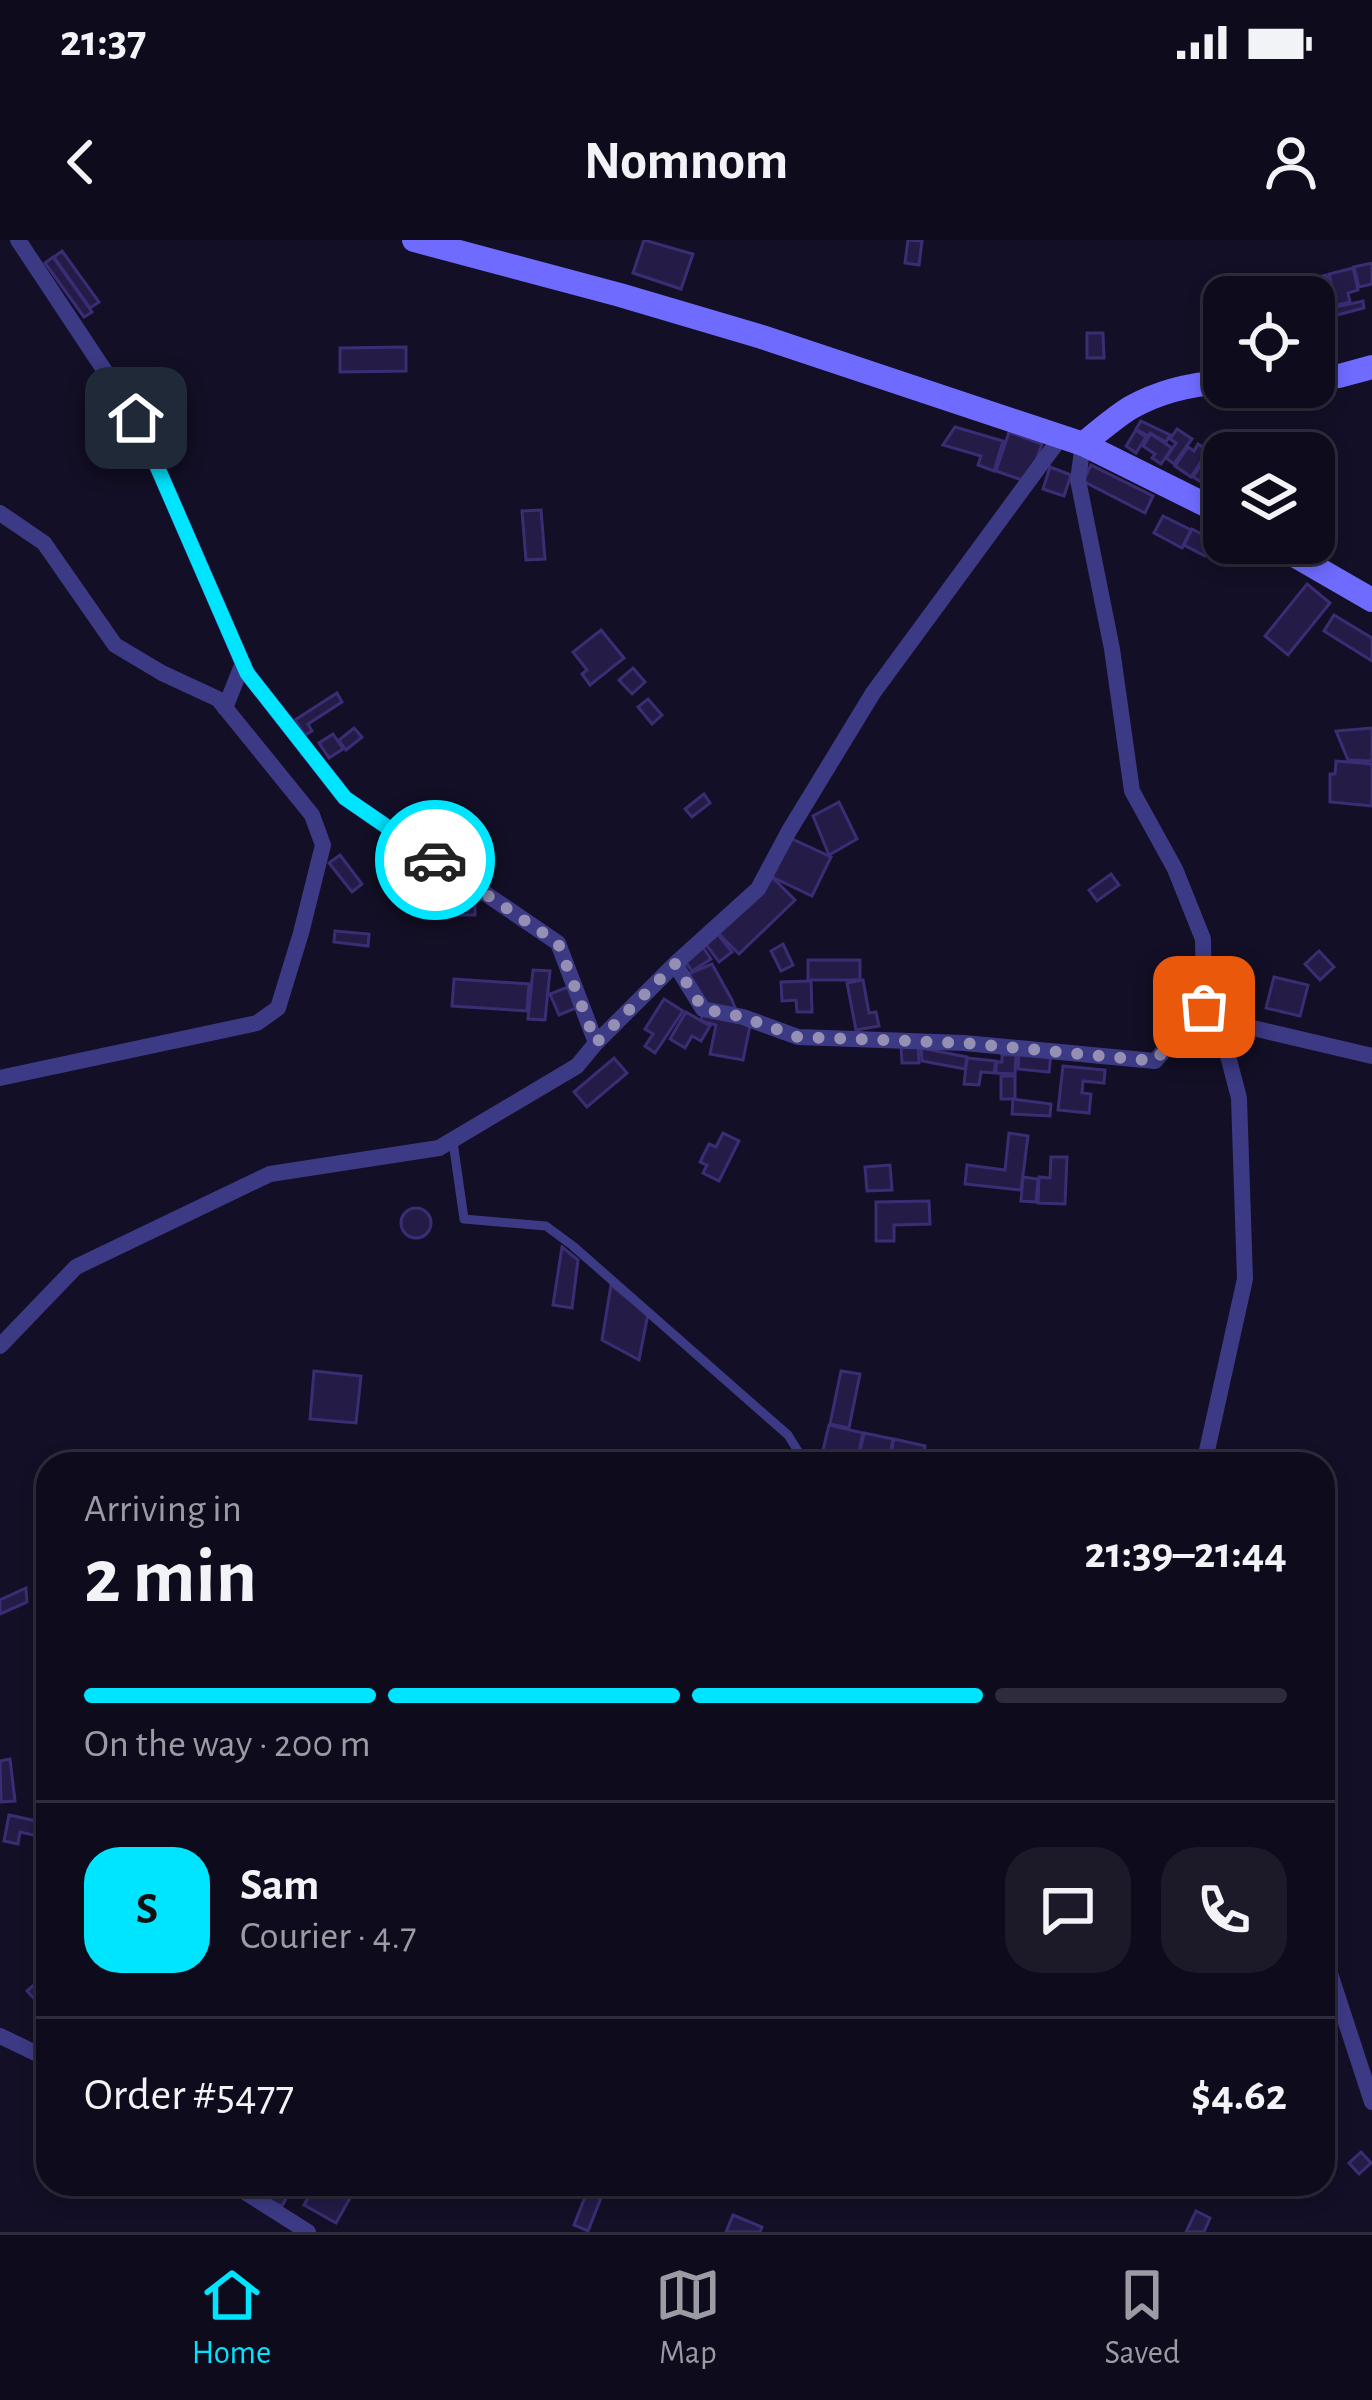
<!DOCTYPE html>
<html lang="en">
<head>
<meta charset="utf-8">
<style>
	body { margin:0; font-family:"Alegreya Sans",sans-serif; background:#1c1929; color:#f1f3f6; height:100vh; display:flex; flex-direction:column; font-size:45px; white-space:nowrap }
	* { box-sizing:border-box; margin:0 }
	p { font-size:39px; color:#9b9ba3 }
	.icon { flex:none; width:66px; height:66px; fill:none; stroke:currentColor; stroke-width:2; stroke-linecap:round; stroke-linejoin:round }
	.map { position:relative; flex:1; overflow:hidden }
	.panel { position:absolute; left:36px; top:1212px; width:1299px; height:744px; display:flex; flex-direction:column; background:#0e0b1c; border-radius:36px; box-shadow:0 6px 18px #0003,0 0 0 3px #2e2b3b }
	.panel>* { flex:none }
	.tools { position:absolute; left:1203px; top:36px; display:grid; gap:24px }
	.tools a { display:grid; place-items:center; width:132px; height:132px; border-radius:24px; background:#0e0b1c; box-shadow:0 6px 18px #0003,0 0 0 3px #2e2b3b; font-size:60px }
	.pin { position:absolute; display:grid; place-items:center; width:102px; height:102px; color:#fff; margin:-51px; border-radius:24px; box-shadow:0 6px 18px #0006 }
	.courier { position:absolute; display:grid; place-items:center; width:120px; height:120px; margin:-60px; border:9px solid #00e5ff; border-radius:50%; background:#fff; color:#222; box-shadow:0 3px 15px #0007 }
	.summary em { font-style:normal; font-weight:700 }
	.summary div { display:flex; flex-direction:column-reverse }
	.summary { display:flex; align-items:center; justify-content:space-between; height:204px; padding:0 48px }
	h1 { font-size:78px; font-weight:700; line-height:90px }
	.bar { display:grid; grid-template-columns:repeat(4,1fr); gap:18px 12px; align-content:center; height:144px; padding:0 48px }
	.bar i { height:15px; border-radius:9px; background:#2e2b3b }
	.bar .selected { background:#00e5ff }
	.bar p { grid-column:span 4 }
	.line { display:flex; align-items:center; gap:30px; padding:0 48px; border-top:3px solid #2e2b3b }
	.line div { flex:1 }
	.round { display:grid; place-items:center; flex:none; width:126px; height:126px; border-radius:36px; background:#1c1929 }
	.status { display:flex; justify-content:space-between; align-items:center; height:84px; padding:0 60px; background:#0e0b1c; direction:ltr }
	.status svg { height:33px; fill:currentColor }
	header { display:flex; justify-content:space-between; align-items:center; height:156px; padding:0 48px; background:#0e0b1c; font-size:54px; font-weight:700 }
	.dock { display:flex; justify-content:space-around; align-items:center; height:168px; border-top:3px solid #2e2b3b; background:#0e0b1c; font-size:33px; color:#9b9ba3 }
	.dock a { display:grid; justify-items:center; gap:6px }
	.dock .selected { color:#00e5ff }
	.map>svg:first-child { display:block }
	.building { fill:#241b47; stroke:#3b2d73; stroke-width:3 }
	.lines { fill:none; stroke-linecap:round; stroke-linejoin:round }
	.lane { stroke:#3d3a85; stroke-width:9 }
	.street { stroke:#3d3a85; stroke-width:16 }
	.secondary { stroke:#6f6bff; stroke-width:24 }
	.done { stroke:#948fb3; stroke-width:12; stroke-dasharray:0 21.6 }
	.route { stroke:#00e5ff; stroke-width:15 }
</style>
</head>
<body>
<div class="status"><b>21:37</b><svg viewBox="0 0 49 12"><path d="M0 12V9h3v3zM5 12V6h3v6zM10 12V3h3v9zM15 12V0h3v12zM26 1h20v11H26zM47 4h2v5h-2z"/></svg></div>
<header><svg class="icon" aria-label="back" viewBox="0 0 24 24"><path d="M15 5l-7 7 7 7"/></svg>Nomnom<svg class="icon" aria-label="person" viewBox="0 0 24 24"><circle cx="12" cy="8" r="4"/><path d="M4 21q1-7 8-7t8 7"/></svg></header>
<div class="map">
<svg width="1372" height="1992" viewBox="0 0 1372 1992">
	<rect width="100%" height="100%" fill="#130f26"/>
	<g class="building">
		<path d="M644,0L693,14L681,49L633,33Z"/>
		<path d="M908,0L922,1L919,25L905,23Z"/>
		<path d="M62,11L99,62L90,68L54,17Z"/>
		<path d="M53,17L92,72L84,77L45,23Z"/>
		<path d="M1372,23V44L1359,47L1354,27Z"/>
		<path d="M1353,28L1358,50L1348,53L1350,62L1336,65L1329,34Z"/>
		<path d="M1326,35L1334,63L1314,68V57H1303L1299,42Z"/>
		<path d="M1363,61L1364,68L1337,75L1336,67Z"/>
		<path d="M1333,65L1336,75L1314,81V70Z"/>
		<path d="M1214,88L1224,95V112L1206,101Z"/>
		<path d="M1087,93H1103L1104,118H1087Z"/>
		<path d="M406,107V131L340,132V108Z"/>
		<path d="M1141,181L1170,195L1166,202L1150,193L1148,196L1136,189Z"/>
		<path d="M955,187L1003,201L994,231L978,225L981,216L943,205Z"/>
		<path d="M1177,189L1192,199L1174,224L1166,218L1176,203L1170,199Z"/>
		<path d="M1136,190L1146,197L1136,213L1126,206Z"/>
		<path d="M1009,192L1042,204L1028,242L996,231Z"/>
		<path d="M1151,194L1172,208L1161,224L1152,218L1155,214L1143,206Z"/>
		<path d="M1198,204L1208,211L1191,237L1175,226L1188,207L1194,211Z"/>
		<path d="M1208,214L1218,221L1203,243L1193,237Z"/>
		<path d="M1091,225L1153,256L1145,273L1083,241Z"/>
		<path d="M1050,227L1071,235L1064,256L1043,249Z"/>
		<path d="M1213,231L1224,239V260L1203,244Z"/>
		<path d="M541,270L545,319L526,320L522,271Z"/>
		<path d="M1163,276L1191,290L1182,308L1154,293Z"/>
		<path d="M1192,289L1213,300L1205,316L1184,305Z"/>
		<path d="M1307,344L1330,363L1288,415L1265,396Z"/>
		<path d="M1334,375L1372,398V421L1324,391Z"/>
		<path d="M601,390L624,418L590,445L582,434L587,430L573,412Z"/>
		<path d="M633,428L645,442L632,454L619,440Z"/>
		<path d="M337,453L342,462L308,484L312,491L305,495L295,480Z"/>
		<path d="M648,459L662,475L652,484L638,467Z"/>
		<path d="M354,488L362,497L346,510L339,500Z"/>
		<path d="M1372,488V521L1348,520L1336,491Z"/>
		<path d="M333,494L343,509L329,518L319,503Z"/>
		<path d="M1336,521L1372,524V566L1330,562V534H1335Z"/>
		<path d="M704,554L710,563L692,577L685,569Z"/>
		<path d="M839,562L857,599L829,615L813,576Z"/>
		<path d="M788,597L831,617L812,656L770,636Z"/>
		<path d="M340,615L362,644L352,652L329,623Z"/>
		<path d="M1111,634L1119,645L1097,661L1089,650Z"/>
		<path d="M773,638L795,660L739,714L717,692Z"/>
		<rect x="455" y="661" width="20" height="14"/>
		<path d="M335,691L369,694L368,706L334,702Z"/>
		<path d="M716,692L732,712L719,722L704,702Z"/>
		<path d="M783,704L793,725L781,731L771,711Z"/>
		<path d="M702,706L711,719L692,731L683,719Z"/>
		<path d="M1319,711L1334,727L1320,740L1305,724Z"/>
		<rect x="808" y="720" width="52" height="20"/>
		<path d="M712,724L732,760L737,773L706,768L688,734Z"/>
		<path d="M533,730L550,731L545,780L528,779Z"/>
		<path d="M1274,737L1308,745L1300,776L1266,768Z"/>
		<path d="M454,739L529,744L527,771L452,766Z"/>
		<path d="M863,740L869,773L876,772L879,786L856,790L847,743Z"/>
		<path d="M811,741L812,772H797L796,760L782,761L781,742Z"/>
		<path d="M573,745L581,766L559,775L550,754Z"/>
		<path d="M664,759L683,771L655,813L645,806L653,794L645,789Z"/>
		<path d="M686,772L710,786L701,801L692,796L685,808L670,799Z"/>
		<path d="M703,772L751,781L743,820L710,814L716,785L701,781Z"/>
		<path d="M918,805L919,823H902L901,806Z"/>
		<path d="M921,808L967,817L965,829L922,821Z"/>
		<path d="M1019,811L1051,814L1049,832L1018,829Z"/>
		<path d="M1002,815H1016L1015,834L996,833V822H1002Z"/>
		<path d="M614,818L627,833L587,867L574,852Z"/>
		<path d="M967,818L996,821L994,833L981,832L979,845L964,844Z"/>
		<path d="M1063,826L1105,830L1104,843L1083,841L1082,853L1091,854L1089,873L1058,870Z"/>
		<rect x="1001" y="836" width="14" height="23"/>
		<path d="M1013,859L1051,864L1050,876L1012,874Z"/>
		<path d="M723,893L739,901L719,941L703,933L707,925L700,922L709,904L716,907Z"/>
		<path d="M1009,893L1028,896L1021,950L965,944L967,925L1005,930Z"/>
		<path d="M1051,917H1067L1065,964L1038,963L1039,937L1050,938Z"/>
		<path d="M890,925L892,950L867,951L865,927Z"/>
		<path d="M1023,937L1038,939L1036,962L1021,961Z"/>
		<path d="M929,961L930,984L894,985V1001H876V962Z"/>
		<circle cx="416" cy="983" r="15"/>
		<path d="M562,1007L578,1020L572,1068L553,1065Z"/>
		<path d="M611,1045L648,1074L639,1120L602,1100Z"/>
		<path d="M314,1131L361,1136L356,1183L310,1179Z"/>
		<path d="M841,1131L860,1134L849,1188L830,1184Z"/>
		<path d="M829,1185L863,1193L856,1224L821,1218Z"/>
		<path d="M864,1193L893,1199L888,1224L858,1221Z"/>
		<path d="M894,1199L925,1206L922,1224L889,1223Z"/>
		<path d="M26,1348L27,1362L0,1374V1360Z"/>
		<path d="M10,1519L15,1561L1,1562L0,1521Z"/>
		<path d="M9,1575L41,1582L38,1596L20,1592L18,1604L4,1601Z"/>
		<path d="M48,1733V1774L27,1751Z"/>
		<path d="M1361,1912L1371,1923L1359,1934L1349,1923Z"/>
		<path d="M272,1944H294L282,1966L265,1958Z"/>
		<path d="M316,1944H342L354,1951L336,1983L304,1965Z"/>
		<path d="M587,1952L601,1958L588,1991L574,1985Z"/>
		<path d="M1196,1971L1210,1978L1204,1992H1186Z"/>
		<path d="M733,1975L762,1987L760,1992H726Z"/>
	</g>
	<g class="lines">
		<path class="lane" d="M453,902L464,979L546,986L573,1006L788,1195L806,1224"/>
		<g class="street">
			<path d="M1083,204L1078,240L1112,409L1132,551L1175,629L1203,699L1204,767L1222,793L1239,858L1245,1039L1204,1224"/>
			<path d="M0,273L44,303L115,405L162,433L218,459L312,575L323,605L301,693L278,768L257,783L0,838"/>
			<path d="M225,468L243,423"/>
			<path d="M675,724L703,769L743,777L798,797L964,803L1155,821L1193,777L1236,784L1372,816"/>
			<path d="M596,803L675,724L758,649L789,591L873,453L1061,197"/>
			<path d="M0,1106L76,1027L270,934L439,908L577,826L596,803L558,703L345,558L247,433L136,178L18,0"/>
			<path d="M1323,1712L1372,1862"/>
			<path d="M0,1796L48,1819"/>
			<path d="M232,1944L308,1992"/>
		</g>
		<g class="secondary">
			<path d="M414,0L620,55L762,97L1083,204L1224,274"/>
			<path d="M1314,137L1339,136L1372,127"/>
			<path d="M1083,204C1098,192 1114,178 1130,168C1158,152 1192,144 1224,142"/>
			<path d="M1273,303L1372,360"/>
		</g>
	</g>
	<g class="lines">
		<path class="done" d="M435,620L558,703L596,803L675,724L703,769L743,777L798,797L964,803L1155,821L1192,777L1214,782L1204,767"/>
		<path class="route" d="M136,178L247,433L345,558L435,620"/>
	</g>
</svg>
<div class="tools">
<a><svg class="icon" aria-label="locate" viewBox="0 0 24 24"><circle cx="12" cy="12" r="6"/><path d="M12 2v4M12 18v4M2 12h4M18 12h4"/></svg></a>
<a><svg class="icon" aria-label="layers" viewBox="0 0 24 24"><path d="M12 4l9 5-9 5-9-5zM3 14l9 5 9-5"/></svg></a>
</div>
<div class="pin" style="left:1204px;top:767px;background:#ea580c"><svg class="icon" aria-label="bag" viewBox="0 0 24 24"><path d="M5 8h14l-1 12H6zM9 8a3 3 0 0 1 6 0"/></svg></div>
<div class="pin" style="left:136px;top:178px;background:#1f2937"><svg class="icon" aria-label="home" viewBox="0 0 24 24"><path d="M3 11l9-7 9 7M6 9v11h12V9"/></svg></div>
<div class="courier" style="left:435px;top:620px"><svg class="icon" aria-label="car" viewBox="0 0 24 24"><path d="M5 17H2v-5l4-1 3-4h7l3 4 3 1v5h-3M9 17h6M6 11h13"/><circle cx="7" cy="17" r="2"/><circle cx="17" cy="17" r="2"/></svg></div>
<section class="panel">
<div class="summary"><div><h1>2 min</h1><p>Arriving in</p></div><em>21:39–21:44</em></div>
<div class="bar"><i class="selected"></i><i class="selected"></i><i class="selected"></i><i></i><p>On the way · 200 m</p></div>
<div class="line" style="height:216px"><b class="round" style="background:#00e5ff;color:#111">S</b><div><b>Sam</b><p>Courier · 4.7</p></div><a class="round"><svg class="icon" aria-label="chat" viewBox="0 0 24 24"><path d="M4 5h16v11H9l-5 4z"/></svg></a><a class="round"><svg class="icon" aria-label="phone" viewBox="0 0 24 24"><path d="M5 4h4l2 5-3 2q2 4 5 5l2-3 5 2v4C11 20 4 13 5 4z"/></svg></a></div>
<div class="line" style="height:156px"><div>Order #5477</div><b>$4.62</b></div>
</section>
</div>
<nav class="dock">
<a class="selected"><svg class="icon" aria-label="home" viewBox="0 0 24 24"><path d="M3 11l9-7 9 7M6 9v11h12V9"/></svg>Home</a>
<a><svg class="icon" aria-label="map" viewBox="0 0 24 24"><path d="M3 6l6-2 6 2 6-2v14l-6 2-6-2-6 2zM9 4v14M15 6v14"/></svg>Map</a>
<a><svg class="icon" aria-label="saved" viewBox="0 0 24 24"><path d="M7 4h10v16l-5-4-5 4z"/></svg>Saved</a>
</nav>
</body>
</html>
